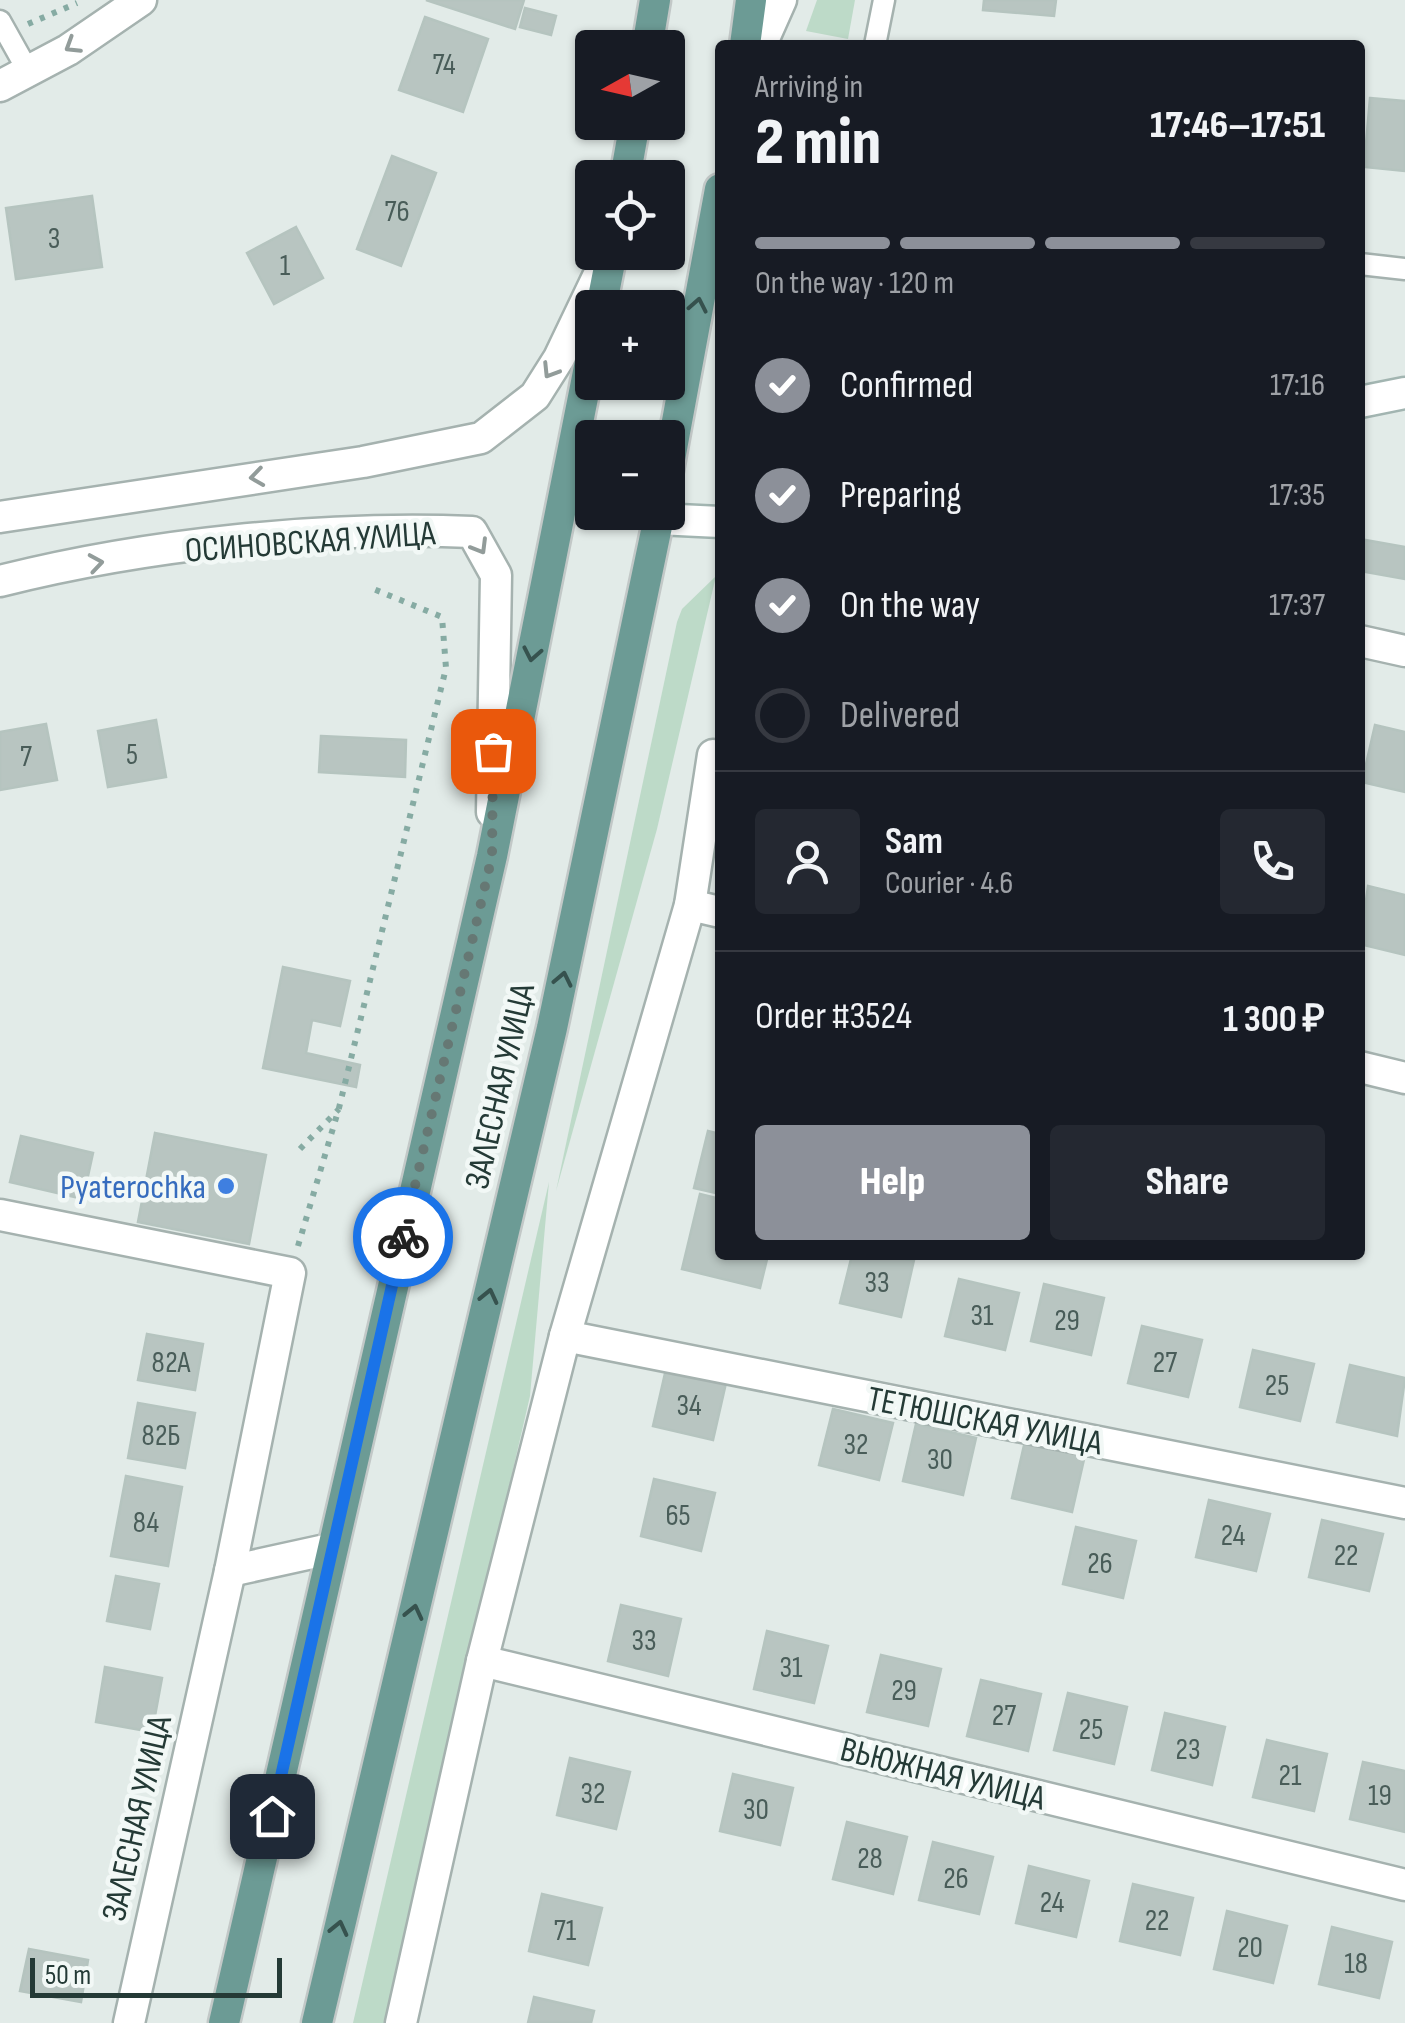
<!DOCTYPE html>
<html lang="en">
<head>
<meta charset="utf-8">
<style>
	body { margin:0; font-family:"Sofia Sans Condensed",sans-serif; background:#242831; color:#f1f3f6; height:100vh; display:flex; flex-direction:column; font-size:38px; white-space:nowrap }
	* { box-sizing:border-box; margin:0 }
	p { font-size:32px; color:#9ea1a6 }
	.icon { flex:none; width:55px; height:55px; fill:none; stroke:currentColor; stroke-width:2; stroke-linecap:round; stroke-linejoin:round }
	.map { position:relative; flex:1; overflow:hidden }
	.panel { position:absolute; left:715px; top:40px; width:650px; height:1220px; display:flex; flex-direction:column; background:#171b24; border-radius:10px; box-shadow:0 2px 8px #0004 }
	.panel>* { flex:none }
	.needle { width:65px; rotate:262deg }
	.fabs { position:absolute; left:575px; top:30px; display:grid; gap:20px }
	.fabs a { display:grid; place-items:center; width:110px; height:110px; border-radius:10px; background:#171b24; box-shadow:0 2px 8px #0004; font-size:50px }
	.scale { position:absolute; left:30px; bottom:25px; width:252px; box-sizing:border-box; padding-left:10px; border:5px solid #243a36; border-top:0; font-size:28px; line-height:35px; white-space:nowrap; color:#243a36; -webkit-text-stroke:8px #f2f8f6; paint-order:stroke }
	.pin { position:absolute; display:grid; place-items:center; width:85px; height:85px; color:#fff; margin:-42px; border-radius:20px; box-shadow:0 5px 15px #0006 }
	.courier { position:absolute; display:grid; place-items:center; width:100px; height:100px; margin:-50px; border:8px solid #1a73e8; border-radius:50%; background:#fff; color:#222; box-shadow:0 2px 12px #0007 }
	.overview em { font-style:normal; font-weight:800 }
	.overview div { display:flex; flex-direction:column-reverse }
	.overview { display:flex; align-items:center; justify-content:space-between; height:170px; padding:0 40px }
	h1 { font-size:65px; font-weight:800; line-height:75px }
	.bar { display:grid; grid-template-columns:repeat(4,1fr); gap:15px 10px; align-content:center; height:120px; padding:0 40px }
	.bar i { height:12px; border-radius:8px; background:#363941 }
	.bar .active { background:#8c9099 }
	.bar p { grid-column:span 4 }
	.line { display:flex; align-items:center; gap:25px; padding:0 40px; border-top:2px solid #363941 }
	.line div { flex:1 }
	.round { display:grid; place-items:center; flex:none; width:105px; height:105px; border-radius:10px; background:#242831 }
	ol { padding:0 40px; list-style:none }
	li { display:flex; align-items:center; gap:30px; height:110px }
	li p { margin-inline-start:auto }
	li .icon { padding:10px; border-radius:50%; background:#8c9099; color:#fff; stroke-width:4 }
	li:last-child { color:#9ea1a6 }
	li i { width:55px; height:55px; border:5px solid #363941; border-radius:50% }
	.button { display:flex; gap:20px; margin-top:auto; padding:20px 40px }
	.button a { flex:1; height:115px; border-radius:10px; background:#8c9099; color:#fff; font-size:40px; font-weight:800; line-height:115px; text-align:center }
	.button a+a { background:#242831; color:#f1f3f6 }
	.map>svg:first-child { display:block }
	.green { fill:#bddac8 }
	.building { fill:#b8c5c1; stroke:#b5c4bf; stroke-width:2.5 }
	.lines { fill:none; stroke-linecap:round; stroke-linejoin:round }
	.service-casing { stroke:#a5b2af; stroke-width:25 }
	.minor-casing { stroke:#a5b2af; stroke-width:35 }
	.tertiary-casing { stroke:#a5b2af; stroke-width:35 }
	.secondary-casing { stroke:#a2b5b1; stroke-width:35 }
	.primary-casing { stroke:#c2c8c7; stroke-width:35 }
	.path { stroke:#86aba3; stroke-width:6; stroke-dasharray:5 8; stroke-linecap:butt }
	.service { stroke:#fff; stroke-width:20 }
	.minor { stroke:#fff; stroke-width:30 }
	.tertiary { stroke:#fff; stroke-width:30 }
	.secondary { stroke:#fff; stroke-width:30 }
	.primary { stroke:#6c9b95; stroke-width:30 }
	.oneway { stroke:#929c9a }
	.oneway2 { stroke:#36524e }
	.done { stroke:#667874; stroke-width:10; stroke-dasharray:0 18 }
	.route { stroke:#1a73e8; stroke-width:12 }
	.shop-dot { fill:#3f7fe0; stroke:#f2f8f6; stroke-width:4 }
	.labels { text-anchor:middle; stroke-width:9; stroke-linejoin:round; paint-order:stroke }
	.number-label { font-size:30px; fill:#495d59 }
	.street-label { font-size:35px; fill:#243a36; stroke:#f2f8f6 }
	.shop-label { font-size:35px; fill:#366cbe; stroke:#f2f8f6; text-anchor:end }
</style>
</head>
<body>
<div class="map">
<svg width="1405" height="2023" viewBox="0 0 1405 2023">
	<rect width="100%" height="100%" fill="#e2ebe8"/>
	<g class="green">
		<path d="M817,0H855L848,39L806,31Z"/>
		<path d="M716,576L657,829L556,1191L677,622L682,609Z"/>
		<path d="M549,1182L530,1396L385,2023H353Z"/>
	</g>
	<g class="building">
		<path d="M426,0H524L515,29Z"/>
		<path d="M984,0H1056L1054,16L983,10Z"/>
		<path d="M525,8L556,16L551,35L520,27Z"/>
		<path d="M425,17L488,39L463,112L399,90Z"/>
		<path d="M1370,98L1405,101V171L1364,167Z"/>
		<path d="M392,156L436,173L401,266L357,249Z"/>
		<path d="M92,196L102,267L16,279L6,208Z"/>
		<path d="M296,227L323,278L274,304L247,253Z"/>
		<path d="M1360,539L1405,547V579L1360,571Z"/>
		<path d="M156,720L166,777L108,787L98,731Z"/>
		<path d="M46,724L57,780L0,790V732Z"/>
		<path d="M1375,725L1405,732V792L1362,782Z"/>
		<path d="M321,736L406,740L405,777L319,772Z"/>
		<path d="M1368,886L1405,895V955L1360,944Z"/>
		<path d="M283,967L350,981L340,1026L312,1020L306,1053L360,1065L356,1087L263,1068Z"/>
		<path d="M708,1131L720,1134V1194L694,1188Z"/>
		<path d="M155,1133L266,1155L249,1244L138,1222Z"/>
		<path d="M21,1136L93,1153L83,1199L10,1182Z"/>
		<path d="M700,1194L720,1199V1255H768L760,1288L682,1269Z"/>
		<path d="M852,1255L914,1260L901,1317L840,1303Z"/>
		<path d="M959,1279L1019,1293L1005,1350L945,1336Z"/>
		<path d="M1044,1284L1104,1298L1091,1355L1031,1341Z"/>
		<path d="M1142,1326L1202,1340L1188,1397L1128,1383Z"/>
		<path d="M147,1334L203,1344L195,1390L138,1380Z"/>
		<path d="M1253,1350L1314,1364L1300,1421L1240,1407Z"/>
		<path d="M1350,1365L1405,1378L1397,1436L1337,1422Z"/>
		<path d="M666,1369L726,1383L713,1440L653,1426Z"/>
		<path d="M138,1403L195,1413L185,1468L128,1458Z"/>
		<path d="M833,1409L893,1423L879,1480L819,1465Z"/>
		<path d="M916,1424L976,1438L963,1495L903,1481Z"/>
		<path d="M1025,1441L1085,1455L1072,1512L1012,1498Z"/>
		<path d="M126,1476L182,1487L168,1566L111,1556Z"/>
		<path d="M654,1479L715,1493L701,1551L641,1536Z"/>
		<path d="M1209,1500L1270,1514L1256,1571L1196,1557Z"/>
		<path d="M1322,1520L1383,1534L1369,1591L1309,1577Z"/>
		<path d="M1076,1527L1136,1541L1123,1598L1063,1584Z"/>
		<path d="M116,1576L159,1584L150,1629L107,1621Z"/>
		<path d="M621,1605L681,1619L668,1676L608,1661Z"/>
		<path d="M767,1631L828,1646L814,1703L754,1689Z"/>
		<path d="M881,1655L941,1669L928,1726L867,1712Z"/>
		<path d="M105,1667L162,1678L152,1732L96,1722Z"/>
		<path d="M981,1680L1041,1694L1028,1751L967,1736Z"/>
		<path d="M1068,1693L1127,1707L1114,1764L1054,1750Z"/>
		<path d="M1165,1713L1225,1727L1212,1785L1152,1770Z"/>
		<path d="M1267,1740L1327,1754L1314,1811L1253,1797Z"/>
		<path d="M570,1758L630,1772L616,1829L557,1815Z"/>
		<path d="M1363,1762L1405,1771V1832L1350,1819Z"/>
		<path d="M733,1774L793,1788L780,1845L720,1831Z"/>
		<path d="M847,1822L907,1837L893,1894L833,1879Z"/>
		<path d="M933,1842L993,1857L979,1914L919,1900Z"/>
		<path d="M1029,1866L1089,1881L1076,1937L1016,1923Z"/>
		<path d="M1133,1884L1193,1898L1180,1955L1120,1941Z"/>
		<path d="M542,1894L602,1908L588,1965L529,1951Z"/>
		<path d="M1227,1911L1287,1926L1273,1983L1214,1969Z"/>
		<path d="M1332,1927L1392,1942L1379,1998L1319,1984Z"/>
		<path d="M29,1949L88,1960L81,2002L20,1991Z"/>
		<path d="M534,1997L594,2011L591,2023H528Z"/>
	</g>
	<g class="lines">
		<g class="service-casing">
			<g id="service">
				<path d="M0,21L28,71"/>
				<path d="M875,45L884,0"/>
				<path d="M1360,264L1405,269"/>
			</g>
		</g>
		<g class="minor-casing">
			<g id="minor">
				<path d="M761,45L781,0"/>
				<path d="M0,86L68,50L141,0"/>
				<path d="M1360,641L1405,651"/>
				<path d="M690,905L720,912"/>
				<path d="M1360,1067L1405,1078"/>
				<path d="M0,1215L290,1273L230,1571L129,2023"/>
				<path d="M565,1336L1405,1503"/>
				<path d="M230,1571L330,1549"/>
				<path d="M482,1661L1405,1885"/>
				<path d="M401,2023L482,1661L565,1336L690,905L713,755"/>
			</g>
		</g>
		<g class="tertiary-casing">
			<g id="tertiary">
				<path d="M0,517L363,462L481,438L535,396L559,358L604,264"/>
				<path d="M0,581C147,544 321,526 472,532L496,575L492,812"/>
			</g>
		</g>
		<g class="secondary-casing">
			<g id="secondary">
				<path d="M1360,402L1405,393"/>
				<path d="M658,519L720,522"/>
			</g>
		</g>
		<g class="primary-casing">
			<g id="primary">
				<path d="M745,45L751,0"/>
				<path d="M647,48L655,0"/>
				<path d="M625,178L635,122"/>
				<path d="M601,308L612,252"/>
				<path d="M668,470L720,189"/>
				<path d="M224,2023L492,856L592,352"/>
				<path d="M317,2023L552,1028L660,512"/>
			</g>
		</g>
		<g class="path">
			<path d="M28,24L77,3"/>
			<path d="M300,1149L339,1109"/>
			<path d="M298,1246L339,1108L446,668L442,617L371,588"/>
		</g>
		<use href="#service" class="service"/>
		<use href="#minor" class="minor"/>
		<use href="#tertiary" class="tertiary"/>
		<use href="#secondary" class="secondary"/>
		<use href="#primary" class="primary"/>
	</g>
	<defs><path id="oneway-chevron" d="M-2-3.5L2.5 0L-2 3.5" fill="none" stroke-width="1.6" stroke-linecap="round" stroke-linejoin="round" transform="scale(2.5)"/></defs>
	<g class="oneway">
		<use href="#oneway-chevron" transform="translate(72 46) rotate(148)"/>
		<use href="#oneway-chevron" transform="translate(550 371) rotate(122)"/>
		<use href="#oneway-chevron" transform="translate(257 477) rotate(172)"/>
		<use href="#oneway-chevron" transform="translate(480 547) rotate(59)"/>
		<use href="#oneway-chevron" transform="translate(96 563) rotate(-9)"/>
	</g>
	<g class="oneway2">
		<use href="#oneway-chevron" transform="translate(698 305) rotate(-79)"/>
		<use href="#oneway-chevron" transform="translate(532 654) rotate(101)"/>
		<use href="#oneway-chevron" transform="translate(563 979) rotate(-78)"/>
		<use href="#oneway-chevron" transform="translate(489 1296) rotate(-77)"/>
		<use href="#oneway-chevron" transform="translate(414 1612) rotate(-77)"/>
		<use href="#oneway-chevron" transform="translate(339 1928) rotate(-77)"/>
	</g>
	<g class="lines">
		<path class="done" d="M403,1237L492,856L493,751"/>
		<path class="route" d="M272,1816L403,1237"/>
	</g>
	<circle class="shop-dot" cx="226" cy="1186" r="10"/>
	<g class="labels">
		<g class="number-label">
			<text x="444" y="74">74</text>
			<text x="397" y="221">76</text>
			<text x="54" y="248">3</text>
			<text x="285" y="275">1</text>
			<text x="132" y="764">5</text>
			<text x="26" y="766">7</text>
			<text x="877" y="1292">33</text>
			<text x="982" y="1325">31</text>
			<text x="1067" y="1330">29</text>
			<text x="171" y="1372">82А</text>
			<text x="1165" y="1372">27</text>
			<text x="1277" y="1395">25</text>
			<text x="689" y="1415">34</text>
			<text x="161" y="1445">82Б</text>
			<text x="856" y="1454">32</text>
			<text x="940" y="1469">30</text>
			<text x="678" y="1525">65</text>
			<text x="146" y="1532">84</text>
			<text x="1233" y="1545">24</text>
			<text x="1346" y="1565">22</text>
			<text x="1100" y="1573">26</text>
			<text x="644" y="1650">33</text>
			<text x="791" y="1677">31</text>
			<text x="904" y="1700">29</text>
			<text x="1004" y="1725">27</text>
			<text x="1091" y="1739">25</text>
			<text x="1188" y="1759">23</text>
			<text x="1290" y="1785">21</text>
			<text x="593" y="1803">32</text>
			<text x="1380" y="1805">19</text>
			<text x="756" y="1819">30</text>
			<text x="870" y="1868">28</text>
			<text x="956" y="1888">26</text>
			<text x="1052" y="1912">24</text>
			<text x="1157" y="1930">22</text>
			<text x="565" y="1940">71</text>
			<text x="1250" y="1957">20</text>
			<text x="1356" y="1973">18</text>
		</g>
		<g class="street-label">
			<text transform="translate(310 541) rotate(-4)" y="12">ОСИНОВСКАЯ УЛИЦА</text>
			<text transform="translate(499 1086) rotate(-77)" y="12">ЗАЛЕСНАЯ УЛИЦА</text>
			<text transform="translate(985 1420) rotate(11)" y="12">ТЕТЮШСКАЯ УЛИЦА</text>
			<text transform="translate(943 1773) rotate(14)" y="12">ВЬЮЖНАЯ УЛИЦА</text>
			<text transform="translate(136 1818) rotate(-77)" y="12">ЗАЛЕСНАЯ УЛИЦА</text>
		</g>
		<g class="shop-label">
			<text x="206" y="1198">Pyaterochka</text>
		</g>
	</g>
</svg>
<div class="fabs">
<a><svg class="needle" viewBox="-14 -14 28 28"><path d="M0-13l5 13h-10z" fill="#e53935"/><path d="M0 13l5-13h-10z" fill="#9ea1a6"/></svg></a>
<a><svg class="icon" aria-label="locate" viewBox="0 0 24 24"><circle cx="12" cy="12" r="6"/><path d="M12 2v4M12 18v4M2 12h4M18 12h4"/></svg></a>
<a>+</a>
<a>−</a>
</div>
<div class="scale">50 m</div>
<div class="pin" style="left:493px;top:751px;background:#ea580c"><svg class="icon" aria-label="bag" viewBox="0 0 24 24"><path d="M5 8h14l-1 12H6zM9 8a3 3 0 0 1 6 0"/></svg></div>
<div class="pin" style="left:272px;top:1816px;background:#1f2937"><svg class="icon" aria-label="home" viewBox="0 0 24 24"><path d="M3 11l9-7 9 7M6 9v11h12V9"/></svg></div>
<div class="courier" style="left:403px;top:1237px"><svg class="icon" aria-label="bike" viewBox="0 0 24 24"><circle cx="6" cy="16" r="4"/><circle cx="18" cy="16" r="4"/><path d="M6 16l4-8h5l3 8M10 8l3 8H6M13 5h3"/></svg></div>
<section class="panel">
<div class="overview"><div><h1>2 min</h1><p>Arriving in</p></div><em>17:46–17:51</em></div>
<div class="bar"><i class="active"></i><i class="active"></i><i class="active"></i><i></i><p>On the way · 120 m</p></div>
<ol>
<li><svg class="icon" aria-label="check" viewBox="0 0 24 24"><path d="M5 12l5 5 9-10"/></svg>Confirmed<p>17:16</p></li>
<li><svg class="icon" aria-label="check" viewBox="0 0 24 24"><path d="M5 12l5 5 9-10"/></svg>Preparing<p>17:35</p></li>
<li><svg class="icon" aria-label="check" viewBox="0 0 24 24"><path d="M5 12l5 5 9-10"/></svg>On the way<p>17:37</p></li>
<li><i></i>Delivered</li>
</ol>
<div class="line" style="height:180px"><a class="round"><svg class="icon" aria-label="person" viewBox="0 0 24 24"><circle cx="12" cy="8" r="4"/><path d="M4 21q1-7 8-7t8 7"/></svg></a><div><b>Sam</b><p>Courier · 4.6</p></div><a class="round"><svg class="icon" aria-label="phone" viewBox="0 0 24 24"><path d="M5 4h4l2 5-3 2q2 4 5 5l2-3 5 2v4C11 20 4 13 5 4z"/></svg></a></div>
<div class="line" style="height:130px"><div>Order #3524</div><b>1 300 ₽</b></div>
<div class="button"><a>Help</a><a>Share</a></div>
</section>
</div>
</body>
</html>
